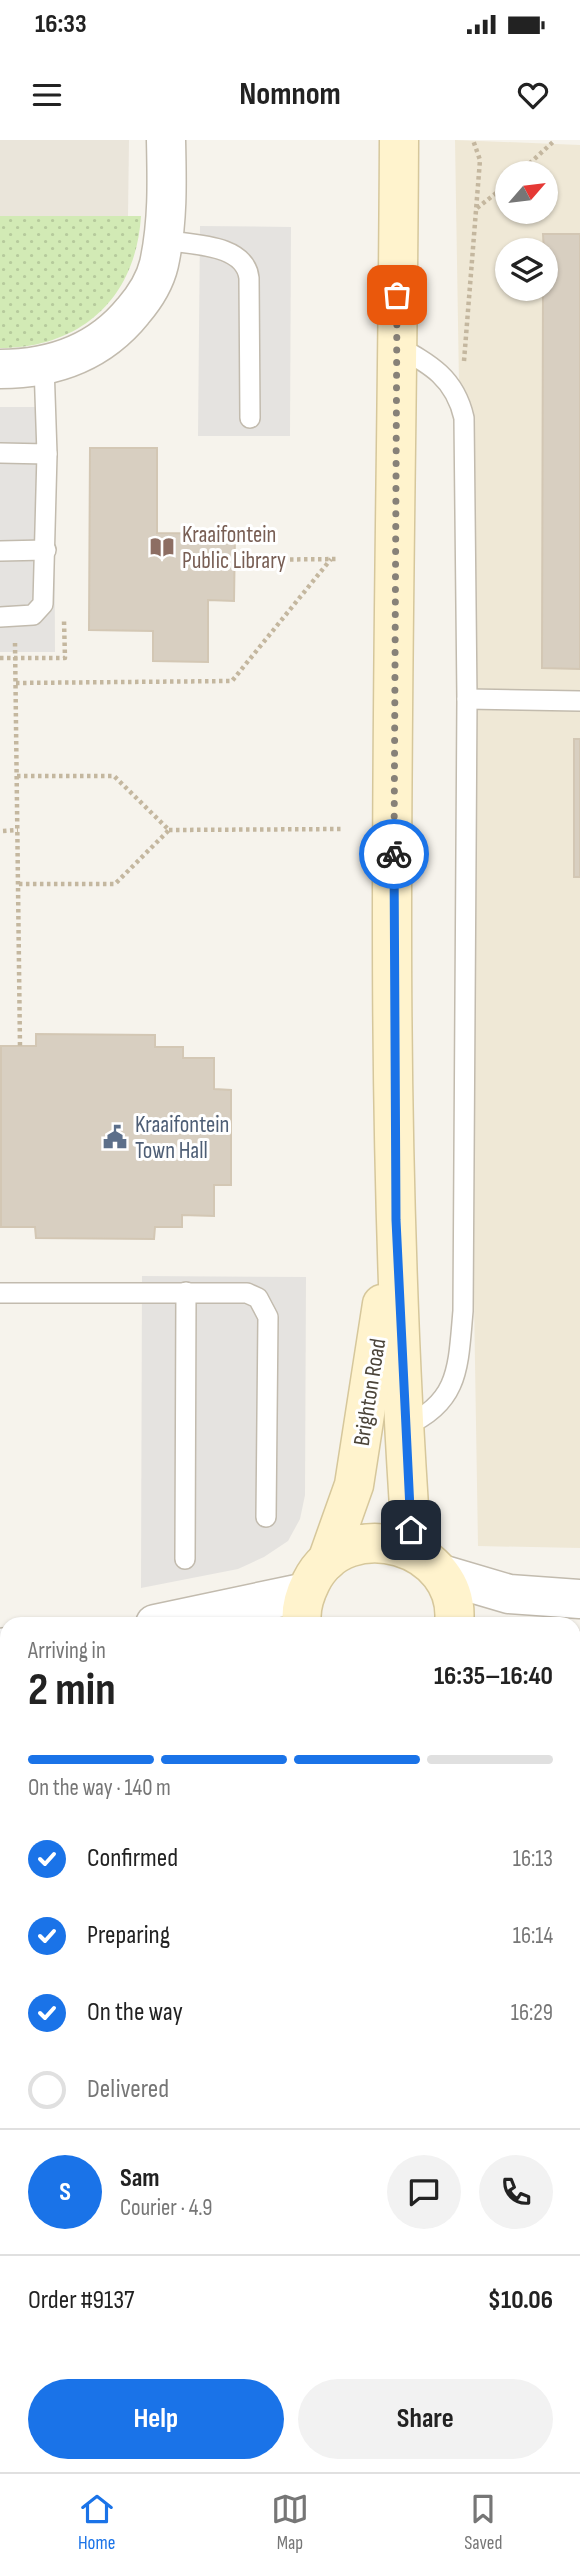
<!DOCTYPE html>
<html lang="en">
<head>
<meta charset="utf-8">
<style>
	body { margin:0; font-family:"Sofia Sans Condensed",sans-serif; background:#f2f2f2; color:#222; height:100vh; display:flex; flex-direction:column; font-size:26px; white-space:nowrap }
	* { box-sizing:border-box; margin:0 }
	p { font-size:23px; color:#767676 }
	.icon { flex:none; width:38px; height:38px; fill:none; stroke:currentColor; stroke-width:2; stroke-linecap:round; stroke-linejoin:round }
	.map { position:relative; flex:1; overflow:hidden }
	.details { position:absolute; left:0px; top:1477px; width:581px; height:856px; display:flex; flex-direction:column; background:#fff; border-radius:21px 21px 0 0; box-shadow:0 2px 5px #0004 }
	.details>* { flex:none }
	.needle { width:46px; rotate:62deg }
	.buttons { position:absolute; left:495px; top:21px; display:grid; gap:14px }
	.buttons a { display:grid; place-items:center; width:63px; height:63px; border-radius:50%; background:#fff; box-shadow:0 2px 5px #0004; font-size:35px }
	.pin { position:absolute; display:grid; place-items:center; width:60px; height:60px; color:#fff; margin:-30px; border-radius:14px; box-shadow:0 4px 10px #0006 }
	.courier { position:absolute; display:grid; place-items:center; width:70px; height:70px; margin:-35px; border:5px solid #1a73e8; border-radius:50%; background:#fff; color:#222; box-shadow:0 2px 9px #0007 }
	.head em { font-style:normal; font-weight:700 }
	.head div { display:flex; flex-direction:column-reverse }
	.head { display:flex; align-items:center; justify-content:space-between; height:119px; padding:0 28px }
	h1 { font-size:46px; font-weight:700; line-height:52px }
	.bar { display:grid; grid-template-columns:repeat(4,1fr); gap:10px 7px; align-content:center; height:84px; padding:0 28px }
	.bar i { height:9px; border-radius:5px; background:#e0e0e0 }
	.bar .current { background:#1a73e8 }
	.bar p { grid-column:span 4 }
	.line { display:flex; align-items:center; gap:18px; padding:0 28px; border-top:2px solid #e0e0e0 }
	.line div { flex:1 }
	.round { display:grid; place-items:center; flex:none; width:74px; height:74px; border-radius:37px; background:#f2f2f2 }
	ol { padding:0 28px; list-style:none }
	li { display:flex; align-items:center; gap:21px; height:77px }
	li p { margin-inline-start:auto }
	li .icon { padding:7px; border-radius:50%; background:#1a73e8; color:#fff; stroke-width:4 }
	li:last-child { color:#767676 }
	li i { width:38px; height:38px; border:4px solid #e0e0e0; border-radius:50% }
	.primary-button { display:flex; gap:14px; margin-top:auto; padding:14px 28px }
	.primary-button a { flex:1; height:80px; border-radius:42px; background:#1a73e8; color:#fff; font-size:28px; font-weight:700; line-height:80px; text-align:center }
	.primary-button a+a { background:#f2f2f2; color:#222 }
	.status { display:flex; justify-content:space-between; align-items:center; height:49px; padding:0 35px; background:#fff; direction:ltr }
	.status svg { height:19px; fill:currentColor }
	header { display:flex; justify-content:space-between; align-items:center; height:91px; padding:0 28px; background:#fff; font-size:32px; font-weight:700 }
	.menu { display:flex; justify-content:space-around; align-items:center; height:98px; border-top:2px solid #e0e0e0; background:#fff; font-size:19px; color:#767676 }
	.menu a { display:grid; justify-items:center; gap:4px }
	.menu .current { color:#1a73e8 }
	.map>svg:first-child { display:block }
	.residential { fill:#eae5da }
	.commercial { fill:#f7ead8 }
	.education { fill:#efe8d6; fill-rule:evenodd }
	.grass { fill:url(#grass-dots) }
	.parking { fill:#e5e3e0 }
	.building { fill:#d8cfc1; stroke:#d3c7b4; stroke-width:2 }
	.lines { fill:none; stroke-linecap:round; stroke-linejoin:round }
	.service-casing { stroke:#c2bbae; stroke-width:22 }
	.minor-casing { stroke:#c2bbae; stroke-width:41 }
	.tertiary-casing { stroke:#c2bbae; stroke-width:41 }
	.secondary-casing { stroke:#d6c79b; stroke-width:41 }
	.path { stroke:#c4b79f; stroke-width:4.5; stroke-dasharray:3.5 3.5; stroke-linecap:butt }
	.service { stroke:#fff; stroke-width:19 }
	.minor { stroke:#fff; stroke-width:38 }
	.tertiary { stroke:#fff; stroke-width:38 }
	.secondary { stroke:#fff3cd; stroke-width:38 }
	.done { stroke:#878178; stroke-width:7; stroke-dasharray:0 12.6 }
	.route { stroke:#1a73e8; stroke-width:9 }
	.labels { text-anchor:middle; stroke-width:6; stroke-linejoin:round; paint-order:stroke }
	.education-label { font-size:23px; fill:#785e54; stroke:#fff; text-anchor:start }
	.service-label { font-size:23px; fill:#4e5e75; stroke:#fff; text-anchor:start }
	.street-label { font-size:23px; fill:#4b4439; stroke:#fff }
</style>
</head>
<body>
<div class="status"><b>16:33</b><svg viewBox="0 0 49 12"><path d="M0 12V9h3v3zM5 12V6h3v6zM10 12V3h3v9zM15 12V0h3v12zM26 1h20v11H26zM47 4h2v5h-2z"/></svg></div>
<header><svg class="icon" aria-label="menu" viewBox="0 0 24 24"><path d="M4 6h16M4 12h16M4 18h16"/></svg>Nomnom<svg class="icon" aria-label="heart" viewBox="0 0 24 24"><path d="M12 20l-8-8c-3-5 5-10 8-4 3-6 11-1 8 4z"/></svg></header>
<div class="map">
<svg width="580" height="2332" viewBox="0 0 580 2332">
	<defs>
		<pattern id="grass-dots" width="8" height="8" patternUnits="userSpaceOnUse" patternTransform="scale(1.75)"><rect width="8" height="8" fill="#d2eab5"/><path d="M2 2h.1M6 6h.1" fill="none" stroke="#b6ca9c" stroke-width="1.8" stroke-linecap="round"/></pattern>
	</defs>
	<rect width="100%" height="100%" fill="#f6f3ec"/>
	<g class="residential">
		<path d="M0,0H129L128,76H0Z"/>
		<path d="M0,1525H7V2326H130V2332H0Z"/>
	</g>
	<path class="commercial" d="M574,1512H580V2332H394L395,2326H574Z"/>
	<path class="education" d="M455,0L580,5V1408L478,1406ZM508,33H546V72H508ZM508,110H546V149H508Z"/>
	<path class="grass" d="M0,76H141C136,158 81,208 0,208Z"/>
	<g class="parking">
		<path d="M200,86L291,87L290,296H198Z"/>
		<path d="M0,267H54L55,512H0Z"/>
		<path d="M142,1136L306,1137L305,1355L300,1379L288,1401L264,1417L238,1429L141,1448Z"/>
	</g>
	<g class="building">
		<path d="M543,94H580V529L542,528L543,149H546Z"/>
		<path d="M90,308H157V393L235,394L234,461L208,460V522L153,521V491L89,490Z"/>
		<rect x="574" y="599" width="6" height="138"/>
		<path d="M36,894L155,895V907H183V918H214V949L231,950V1045H214V1076L182,1075V1087H155L154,1099L36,1098L35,1087H1V906H36Z"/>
	</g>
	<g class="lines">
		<g class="service-casing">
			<g id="service">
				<path d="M163,100C190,105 245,103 249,138L250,278"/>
				<path d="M397,206C430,224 455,238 464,278L467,559L463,1171C458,1226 460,1262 405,1286"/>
				<path d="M0,313L47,314L44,225"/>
				<path d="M0,411L46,410"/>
				<path d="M0,477L33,475L43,464L47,314"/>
				<path d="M467,559L580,561"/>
				<path d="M0,1153H247L258,1158L268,1177L266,1377"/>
				<path d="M185,1419L186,1152"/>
				<path d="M574,2013L580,2012"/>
			</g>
		</g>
		<g class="minor-casing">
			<path id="minor" d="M0,229C53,229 99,213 133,171C145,157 155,141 159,124C168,83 167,42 166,0"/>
		</g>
		<g class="tertiary-casing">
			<g id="tertiary">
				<path d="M441,1434L509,1454L580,1459"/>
				<path d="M155,1484L306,1452"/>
				<path d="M0,1508L7,1507"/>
				<path d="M574,1511H580"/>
			</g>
		</g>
		<g class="secondary-casing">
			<g id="secondary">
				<path d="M399,0C397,470 378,941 412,1410"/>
				<path d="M327,1421L354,1345L382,1164"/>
				<path d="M302,1484C300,1470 305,1454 311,1442C346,1371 463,1405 454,1484"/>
				<path d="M391,2332V2326"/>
			</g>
		</g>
		<g class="path">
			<path d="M519,33L553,2"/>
			<path d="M477,68L508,44"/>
			<path d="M464,221L480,20L473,0"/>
			<path d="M234,420L339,419"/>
			<path d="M15,503L20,907"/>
			<path d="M0,518H65L64,481"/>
			<path d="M16,543L232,541L331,419"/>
			<path d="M17,636H114L169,690L115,744H18"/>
			<path d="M169,690L344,689"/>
			<path d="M3,691L18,690"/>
		</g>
		<use href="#service" class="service"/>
		<use href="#minor" class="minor"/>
		<use href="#tertiary" class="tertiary"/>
		<use href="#secondary" class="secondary"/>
	</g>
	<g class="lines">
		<path class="done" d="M394,714L397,155"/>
		<path class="route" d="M394,714L396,1080L411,1390"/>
	</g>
	<defs>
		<g id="library-bare" transform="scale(1.89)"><path d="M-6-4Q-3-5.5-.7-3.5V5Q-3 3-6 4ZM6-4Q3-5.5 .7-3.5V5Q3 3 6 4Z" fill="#8d6e63" stroke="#fff" stroke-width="2.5" paint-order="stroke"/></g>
		<g id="civic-bare" transform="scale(1.89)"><path d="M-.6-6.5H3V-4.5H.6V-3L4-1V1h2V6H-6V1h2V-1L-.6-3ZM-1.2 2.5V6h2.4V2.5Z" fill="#5c6f8a" stroke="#fff" stroke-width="2.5" paint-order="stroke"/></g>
	</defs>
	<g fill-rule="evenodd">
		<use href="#library-bare" x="162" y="407"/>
		<use href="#civic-bare" x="115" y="997"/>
	</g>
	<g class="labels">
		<g class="education-label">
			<text x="182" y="402">Kraaifontein<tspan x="182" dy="26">Public Library</tspan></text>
		</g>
		<g class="service-label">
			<text x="135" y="992">Kraaifontein<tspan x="135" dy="26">Town Hall</tspan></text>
		</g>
		<g class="street-label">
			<text transform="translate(369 1252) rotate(-81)" y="8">Brighton Road</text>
		</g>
	</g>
</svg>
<div class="buttons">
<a><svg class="needle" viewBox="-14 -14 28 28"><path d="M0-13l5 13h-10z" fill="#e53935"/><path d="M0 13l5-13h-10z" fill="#767676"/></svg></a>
<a><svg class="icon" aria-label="layers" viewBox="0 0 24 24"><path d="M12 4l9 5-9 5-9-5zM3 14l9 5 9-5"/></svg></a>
</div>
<div class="pin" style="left:397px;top:155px;background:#ea580c"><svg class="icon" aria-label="bag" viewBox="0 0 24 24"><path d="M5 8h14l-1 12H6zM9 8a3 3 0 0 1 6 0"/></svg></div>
<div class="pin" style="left:411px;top:1390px;background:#1f2937"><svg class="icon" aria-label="home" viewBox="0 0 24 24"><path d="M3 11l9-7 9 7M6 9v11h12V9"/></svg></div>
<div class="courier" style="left:394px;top:714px"><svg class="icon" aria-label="bike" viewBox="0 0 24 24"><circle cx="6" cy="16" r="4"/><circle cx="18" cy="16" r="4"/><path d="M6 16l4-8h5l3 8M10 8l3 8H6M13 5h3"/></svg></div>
<section class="details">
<div class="head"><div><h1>2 min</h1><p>Arriving in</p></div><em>16:35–16:40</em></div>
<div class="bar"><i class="current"></i><i class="current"></i><i class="current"></i><i></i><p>On the way · 140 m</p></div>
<ol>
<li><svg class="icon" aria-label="check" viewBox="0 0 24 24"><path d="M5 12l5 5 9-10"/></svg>Confirmed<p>16:13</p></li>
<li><svg class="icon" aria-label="check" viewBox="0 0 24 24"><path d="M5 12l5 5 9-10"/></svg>Preparing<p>16:14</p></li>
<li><svg class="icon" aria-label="check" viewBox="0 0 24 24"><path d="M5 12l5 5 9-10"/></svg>On the way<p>16:29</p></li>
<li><i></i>Delivered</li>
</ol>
<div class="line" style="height:126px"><b class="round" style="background:#1a73e8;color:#fff">S</b><div><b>Sam</b><p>Courier · 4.9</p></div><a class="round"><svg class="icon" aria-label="chat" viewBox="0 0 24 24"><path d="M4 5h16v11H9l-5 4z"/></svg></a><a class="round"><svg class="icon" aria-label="phone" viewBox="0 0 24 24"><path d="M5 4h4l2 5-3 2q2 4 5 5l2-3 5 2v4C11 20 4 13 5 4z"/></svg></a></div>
<div class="line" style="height:91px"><div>Order #9137</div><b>$10.06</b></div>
<div class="primary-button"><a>Help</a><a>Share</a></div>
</section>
</div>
<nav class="menu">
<a class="current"><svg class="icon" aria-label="home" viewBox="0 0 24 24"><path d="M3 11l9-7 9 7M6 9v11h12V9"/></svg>Home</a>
<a><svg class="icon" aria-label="map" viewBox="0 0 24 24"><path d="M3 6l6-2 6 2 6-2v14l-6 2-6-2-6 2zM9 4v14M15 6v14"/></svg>Map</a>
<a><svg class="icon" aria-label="saved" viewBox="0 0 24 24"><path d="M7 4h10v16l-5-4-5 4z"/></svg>Saved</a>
</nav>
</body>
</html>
